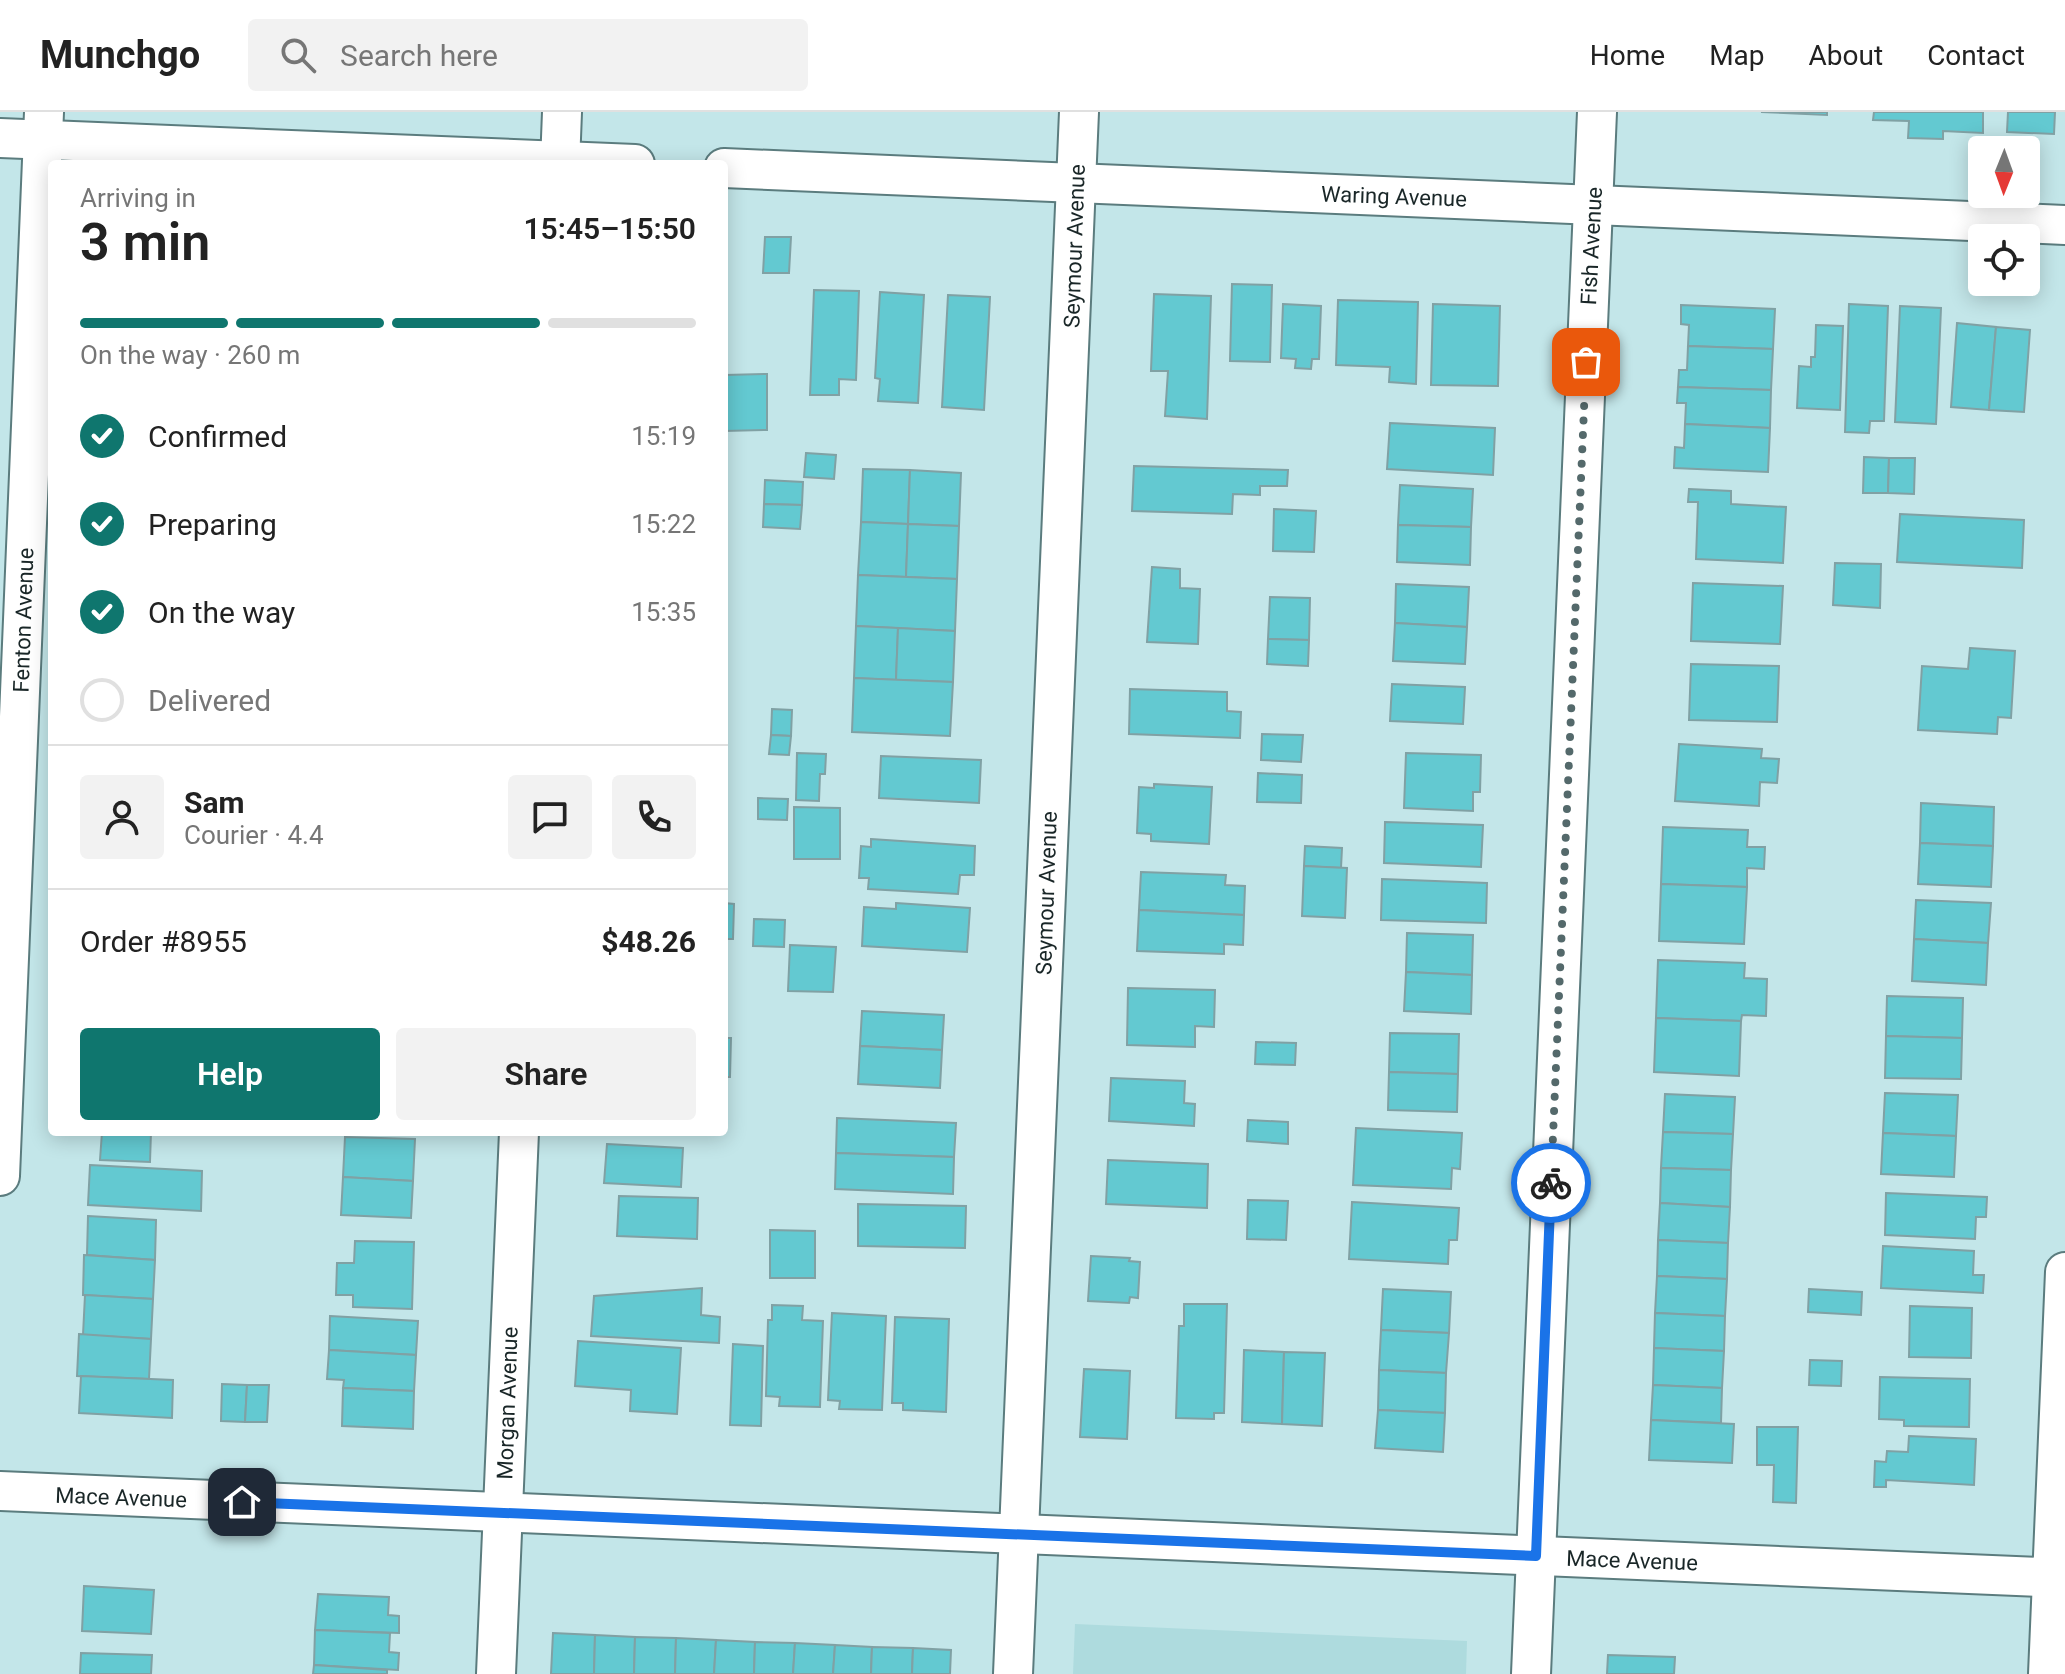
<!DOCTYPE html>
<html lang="en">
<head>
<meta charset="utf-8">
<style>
	body { margin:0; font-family:Roboto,sans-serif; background:#f2f2f2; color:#222; height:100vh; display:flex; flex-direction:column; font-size:30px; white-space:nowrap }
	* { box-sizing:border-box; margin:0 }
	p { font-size:26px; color:#767676 }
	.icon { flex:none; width:44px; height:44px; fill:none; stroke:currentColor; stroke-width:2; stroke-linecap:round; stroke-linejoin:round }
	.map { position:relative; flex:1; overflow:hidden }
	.details { position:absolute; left:48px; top:48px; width:680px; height:976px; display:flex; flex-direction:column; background:#fff; border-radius:8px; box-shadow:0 4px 20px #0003 }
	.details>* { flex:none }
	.needle { width:52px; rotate:181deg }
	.controls { position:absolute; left:1968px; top:24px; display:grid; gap:16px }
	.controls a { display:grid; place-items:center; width:72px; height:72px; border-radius:8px; background:#fff; box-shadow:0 4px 20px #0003; font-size:40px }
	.pin { position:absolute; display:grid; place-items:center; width:68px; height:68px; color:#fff; margin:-34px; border-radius:16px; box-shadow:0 4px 12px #0006 }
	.courier { position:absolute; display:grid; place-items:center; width:80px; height:80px; margin:-40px; border:6px solid #1a73e8; border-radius:50%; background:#fff; color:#222; box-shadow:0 2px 10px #0007 }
	.head em { font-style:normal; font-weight:600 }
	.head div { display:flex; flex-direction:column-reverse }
	.head { display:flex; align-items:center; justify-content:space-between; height:136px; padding:0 32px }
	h1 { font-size:52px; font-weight:600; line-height:60px }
	.bar { display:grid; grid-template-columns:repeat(4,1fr); gap:12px 8px; align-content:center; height:96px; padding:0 32px }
	.bar i { height:10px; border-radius:6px; background:#e0e0e0 }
	.bar .active { background:#0f766e }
	.bar p { grid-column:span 4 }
	.line { display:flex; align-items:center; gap:20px; padding:0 32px; border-top:2px solid #e0e0e0 }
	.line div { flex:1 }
	.round { display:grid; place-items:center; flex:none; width:84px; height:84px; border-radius:8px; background:#f2f2f2 }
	ol { padding:0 32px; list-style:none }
	li { display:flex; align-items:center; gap:24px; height:88px }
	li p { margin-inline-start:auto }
	li .icon { padding:8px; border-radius:50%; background:#0f766e; color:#fff; stroke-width:4 }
	li:last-child { color:#767676 }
	li i { width:44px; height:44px; border:4px solid #e0e0e0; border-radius:50% }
	.primary-button { display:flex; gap:16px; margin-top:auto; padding:16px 32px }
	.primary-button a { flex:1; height:92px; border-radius:8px; background:#0f766e; color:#fff; font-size:32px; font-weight:600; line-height:92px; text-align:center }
	.primary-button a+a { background:#f2f2f2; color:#222 }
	header { display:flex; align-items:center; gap:48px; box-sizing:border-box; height:112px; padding:0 40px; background:#fff; border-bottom:2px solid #e0e0e0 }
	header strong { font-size:38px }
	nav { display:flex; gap:44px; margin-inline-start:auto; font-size:28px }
	.search { width:560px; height:72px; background:#f2f2f2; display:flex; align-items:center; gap:20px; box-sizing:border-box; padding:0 28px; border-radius:8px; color:#767676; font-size:30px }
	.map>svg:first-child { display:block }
	.built { fill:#aedbde }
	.building { fill:#63c9d1; stroke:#80a1a4; stroke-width:2 }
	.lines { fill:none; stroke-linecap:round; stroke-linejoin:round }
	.minor-casing { stroke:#5b7c7e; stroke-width:42 }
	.minor { stroke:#fff; stroke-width:38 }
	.done { stroke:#54696b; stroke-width:8; stroke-dasharray:0 14.4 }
	.route { stroke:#1a73e8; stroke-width:10 }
	.labels { text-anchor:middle; stroke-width:7; stroke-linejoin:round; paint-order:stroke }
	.street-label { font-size:22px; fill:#192627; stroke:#fff }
</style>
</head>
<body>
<header>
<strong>Munchgo</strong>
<div class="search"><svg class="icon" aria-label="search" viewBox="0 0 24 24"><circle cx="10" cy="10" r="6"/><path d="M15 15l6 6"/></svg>Search here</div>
<nav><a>Home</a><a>Map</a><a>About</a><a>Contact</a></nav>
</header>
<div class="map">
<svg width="2065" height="1562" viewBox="0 0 2065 1562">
	<rect width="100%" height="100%" fill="#c3e6e9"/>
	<path class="built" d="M1075,1512L1467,1529L1466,1562H1073Z"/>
	<g class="building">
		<path d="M1761,0H1827V3Z"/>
		<path d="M1874,0H1983V21L1943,19V27L1908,26L1909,9L1873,8Z"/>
		<path d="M2008,0H2055L2054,22L2007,20Z"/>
		<path d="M765,125H791L789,161H763Z"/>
		<path d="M1232,172L1272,173L1270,250L1230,249Z"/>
		<path d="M814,178L859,179L856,268L839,267V283H810Z"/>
		<path d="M880,180L924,183L918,291L878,289L880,267L875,266Z"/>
		<path d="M1154,182L1211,184L1207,307L1165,304L1168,259H1151Z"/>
		<path d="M948,183L990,185L984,298L942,295Z"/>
		<path d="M1338,188L1418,190L1416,272L1389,270L1390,255L1336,253Z"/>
		<path d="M1283,192L1321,194L1319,247H1312L1311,257L1295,256L1296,247L1281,246Z"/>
		<path d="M1433,192L1500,194L1498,274L1431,273Z"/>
		<path d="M1849,192L1888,194L1884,309H1870L1869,321L1845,320Z"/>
		<path d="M1681,193L1775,197L1773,237L1688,234L1689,213L1681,212Z"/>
		<path d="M1900,194L1941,196L1936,312L1895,310Z"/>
		<path d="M1957,211L1996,215L1989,298L1951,295Z"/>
		<path d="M1816,213L1843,214L1840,298L1797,296L1799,254L1811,255V245H1815Z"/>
		<path d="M1996,215L2030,218L2024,300L1989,298Z"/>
		<path d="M1688,234L1773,237L1771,278L1678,275L1679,258H1687Z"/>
		<path d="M767,262V318L724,319L725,263Z"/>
		<path d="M1678,275L1771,278L1770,316L1685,312L1686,291H1677Z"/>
		<path d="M1390,311L1495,316L1493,363L1387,357Z"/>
		<path d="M1685,312L1770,316L1768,360L1674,356L1675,335L1684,336Z"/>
		<path d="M806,341L836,343L834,367L804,365Z"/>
		<path d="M1864,345L1889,346L1888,381H1863Z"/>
		<path d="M1889,346H1915L1914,382L1888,381Z"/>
		<path d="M1134,354L1288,358L1287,374H1260V383L1233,382L1232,402L1132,399Z"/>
		<path d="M863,357L910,358L908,412L861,410Z"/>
		<path d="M910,358L961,361L959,414L908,412Z"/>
		<path d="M765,368L803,370L802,393L764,392Z"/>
		<path d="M1400,373L1473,377L1471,415L1398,413Z"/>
		<path d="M1689,377L1731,379V392L1786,395L1783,451L1696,447L1698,390H1688Z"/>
		<path d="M764,392L802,393L800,417L763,415Z"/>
		<path d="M1274,397L1316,399L1314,440L1273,439Z"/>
		<path d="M1900,402L2024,408L2022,456L1897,450Z"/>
		<path d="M861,410L908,412L906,465L858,463Z"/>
		<path d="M908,412L959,414L957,467L906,465Z"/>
		<path d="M1398,413L1471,415L1470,453L1397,450Z"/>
		<path d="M1835,451L1881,452L1880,496L1833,493Z"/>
		<path d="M1152,455L1180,457V476L1200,477L1198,532L1147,530Z"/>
		<path d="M858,463L957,467L955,519L856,514Z"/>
		<path d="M1693,471L1783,474L1780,532L1691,529Z"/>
		<path d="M1396,472L1469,475L1467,515L1395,511Z"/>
		<path d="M1270,485L1310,486L1309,528L1268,527Z"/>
		<path d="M1395,511L1467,515L1465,552L1393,549Z"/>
		<path d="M856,514L898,516L896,568L854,566Z"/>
		<path d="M898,516L955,519L953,570L896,568Z"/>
		<path d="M1268,527L1309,528L1308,554L1267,552Z"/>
		<path d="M1970,536L2015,539L2011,606L1998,605L1997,622L1918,618L1922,554L1968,557Z"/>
		<path d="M1691,552L1779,554L1777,610L1689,608Z"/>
		<path d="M854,566L953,570L950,624L852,620Z"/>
		<path d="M1392,572L1465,575L1463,612L1390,609Z"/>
		<path d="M1130,577L1227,580V599L1241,600L1240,626L1129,622Z"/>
		<path d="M772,597L792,598L791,624L771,623Z"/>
		<path d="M1262,622L1303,623L1301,650L1261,648Z"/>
		<path d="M771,623L791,624L789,643L769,642Z"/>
		<path d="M1679,632L1762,637L1761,646L1779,647L1777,671L1760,670L1759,694L1675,689Z"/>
		<path d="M797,641L826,642L825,662H820L819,689L796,688Z"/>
		<path d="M1406,641L1481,643L1480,680H1473V699L1404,696Z"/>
		<path d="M881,644L981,648L979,691L879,686Z"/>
		<path d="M1258,661L1302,663L1301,691L1257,690Z"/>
		<path d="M1154,672L1212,675L1209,732L1151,729V722L1137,721L1139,675L1154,676Z"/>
		<path d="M758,686L788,687L787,708L758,707Z"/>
		<path d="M1921,691L1994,695L1993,734L1920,731Z"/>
		<path d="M794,695L840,696V747H794Z"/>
		<path d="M1385,710L1483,713L1481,755L1384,751Z"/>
		<path d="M1663,715L1748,718L1747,735H1765L1764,757L1747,756V775L1661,772Z"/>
		<path d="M871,727L975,734L974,763H960L958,782L868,777L869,766H859L861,734L871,735Z"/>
		<path d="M1920,731L1993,734L1991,775L1918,772Z"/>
		<path d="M1305,734L1342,736L1341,756L1304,754Z"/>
		<path d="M1304,754L1347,756L1345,806L1302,804Z"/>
		<path d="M1141,760L1226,763L1225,773L1245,774L1244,803L1139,798Z"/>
		<path d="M1382,767L1487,771L1486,811L1381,808Z"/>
		<path d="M1661,772L1747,775L1744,832L1659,829Z"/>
		<path d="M1916,788L1991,791L1988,831L1914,827Z"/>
		<path d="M724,791L734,792L733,827H724Z"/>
		<path d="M896,791L970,796L967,840L862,834L864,795L896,797Z"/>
		<path d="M1139,798L1244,803L1243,833L1224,832V842L1137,839Z"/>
		<path d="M754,807L785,808L784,835L753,834Z"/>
		<path d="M1407,821L1473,823L1472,863L1406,860Z"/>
		<path d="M1914,827L1988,831L1986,873L1912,869Z"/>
		<path d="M790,833L836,835L833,880L788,879Z"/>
		<path d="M1658,848L1745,851L1744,866L1767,867L1766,904L1742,903L1741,909L1656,906Z"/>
		<path d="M1406,860L1472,863L1471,902L1404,899Z"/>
		<path d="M1128,876L1215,878L1214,915L1195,914V935L1127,933Z"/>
		<path d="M1887,884L1963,886L1962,926L1886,924Z"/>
		<path d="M862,899L944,903L942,938L860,934Z"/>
		<path d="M1656,906L1741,909L1739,964L1654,960Z"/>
		<path d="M1390,921L1459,922L1458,962L1389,960Z"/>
		<path d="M1886,924L1962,926L1961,967L1885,966Z"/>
		<path d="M724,926H731L730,965H724Z"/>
		<path d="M1256,930L1296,931L1295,953L1255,952Z"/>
		<path d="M860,934L942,938L940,976L858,972Z"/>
		<path d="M1389,960L1458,962L1457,1000L1388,998Z"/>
		<path d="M1111,966L1185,969L1184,991L1195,992L1194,1014L1109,1009Z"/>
		<path d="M1885,981L1958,983L1956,1024L1883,1021Z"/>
		<path d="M1665,982L1735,985L1733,1022L1663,1020Z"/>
		<path d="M837,1006L956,1011L954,1045L836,1041Z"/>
		<path d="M1248,1008L1288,1010V1032L1247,1029Z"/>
		<path d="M1356,1016L1462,1021L1460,1057L1452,1056L1451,1077L1353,1073Z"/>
		<path d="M102,1020H151L150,1050L100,1048Z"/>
		<path d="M1663,1020L1733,1022L1731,1058L1661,1056Z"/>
		<path d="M1883,1021L1956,1024L1954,1065L1881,1062Z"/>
		<path d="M345,1025L415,1027L413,1069L343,1065Z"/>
		<path d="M607,1032L683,1036L681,1075L604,1071Z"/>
		<path d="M836,1041L954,1045L953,1082L835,1077Z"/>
		<path d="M1108,1048L1208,1052L1207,1096L1106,1092Z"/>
		<path d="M90,1053L202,1059L201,1099L88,1093Z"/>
		<path d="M1661,1056L1731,1058L1730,1095L1660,1091Z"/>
		<path d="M343,1065L413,1069L411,1106L341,1103Z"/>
		<path d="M1886,1081L1987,1085L1986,1105H1976L1975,1127L1885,1123Z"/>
		<path d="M619,1084L698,1086L697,1127L617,1124Z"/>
		<path d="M1248,1088L1288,1089L1286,1128L1247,1127Z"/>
		<path d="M1352,1090L1459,1096L1457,1128H1449L1448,1152L1349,1147Z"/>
		<path d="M1660,1091L1730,1095L1728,1131L1658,1128Z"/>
		<path d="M858,1092L966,1094L965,1136L858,1134Z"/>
		<path d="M88,1104L156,1108L155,1148L87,1143Z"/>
		<path d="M770,1118L815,1119V1166H770Z"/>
		<path d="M1658,1128L1728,1131L1727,1167L1657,1164Z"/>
		<path d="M355,1129L414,1130L412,1197L353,1195V1183H336L337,1151H354Z"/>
		<path d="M1883,1134L1974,1139L1973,1163H1984L1983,1181L1881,1176Z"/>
		<path d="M84,1143L155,1148L153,1187L83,1183Z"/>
		<path d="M1091,1144L1130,1146L1129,1149L1140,1150L1138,1186L1130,1185L1129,1191L1088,1189Z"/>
		<path d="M1657,1164L1727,1167L1725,1204L1655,1201Z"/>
		<path d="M702,1176L701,1203L720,1205L719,1231L591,1224L594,1184Z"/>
		<path d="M1383,1177L1451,1180L1449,1221L1381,1218Z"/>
		<path d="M1809,1177L1862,1180L1861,1203L1808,1200Z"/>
		<path d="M85,1183L153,1187L151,1227L83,1223Z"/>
		<path d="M1184,1192H1227L1224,1301H1214V1307L1176,1306L1179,1214H1184Z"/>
		<path d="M772,1193L803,1194L802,1208L823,1209L820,1295L779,1294L780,1285L766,1284L768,1208H772Z"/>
		<path d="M1910,1194L1972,1196L1971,1246L1909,1245Z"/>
		<path d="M832,1201L886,1204L882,1298L839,1297L840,1289L828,1288Z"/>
		<path d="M1655,1201L1725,1204L1724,1239L1654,1236Z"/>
		<path d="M330,1204L418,1209L416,1243L329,1238Z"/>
		<path d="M895,1205L949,1207L946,1300L903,1298V1291H892Z"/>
		<path d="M1381,1218L1449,1221L1446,1261L1379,1258Z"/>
		<path d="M79,1222L151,1227L149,1267L77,1264Z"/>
		<path d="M578,1229L681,1236L677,1302L630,1299L631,1278L575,1274Z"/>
		<path d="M733,1232L763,1234L761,1314L730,1313Z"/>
		<path d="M1654,1236L1724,1239L1722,1276L1653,1273Z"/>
		<path d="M329,1238L416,1243L414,1279L343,1276L344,1268L327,1267Z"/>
		<path d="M1244,1238L1284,1240L1282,1312L1242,1310Z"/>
		<path d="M1284,1240L1325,1241L1322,1314L1282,1312Z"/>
		<path d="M1810,1248L1842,1249L1841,1274L1809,1273Z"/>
		<path d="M1084,1257L1130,1259L1127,1327L1080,1325Z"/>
		<path d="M1379,1258L1446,1261L1445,1301L1378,1298Z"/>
		<path d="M81,1264L173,1268L172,1306L79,1301Z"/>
		<path d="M1880,1265L1970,1267L1969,1315L1904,1314V1308L1879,1307Z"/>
		<path d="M222,1272L247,1273L245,1310L221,1309Z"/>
		<path d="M247,1273H269L267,1310H245Z"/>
		<path d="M1653,1273L1722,1276L1721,1311L1651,1308Z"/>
		<path d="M343,1276L414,1279L413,1317L342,1314Z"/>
		<path d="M1378,1298L1445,1301L1443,1340L1375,1336Z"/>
		<path d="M1651,1308L1734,1312L1732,1351L1649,1348Z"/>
		<path d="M1757,1315H1798L1796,1391L1773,1390L1774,1353H1757Z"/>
		<path d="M1909,1324L1976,1327L1974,1373L1886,1368V1375H1874L1875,1349L1886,1350L1887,1339L1908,1340Z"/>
		<path d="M84,1474L154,1478L151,1522L82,1519Z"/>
		<path d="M318,1482L389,1485L388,1503L399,1504V1521L315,1518Z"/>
		<path d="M315,1518L390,1521L389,1540L399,1541L398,1558L314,1553Z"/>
		<path d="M553,1521L595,1523L594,1562H551Z"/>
		<path d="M595,1523L635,1525L634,1562H594Z"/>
		<path d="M635,1525L676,1526L675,1562H634Z"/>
		<path d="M676,1526L716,1528L714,1562H675Z"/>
		<path d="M716,1528L755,1530L754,1562H714Z"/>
		<path d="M755,1530L795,1531L793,1562H754Z"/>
		<path d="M795,1531L835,1533L833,1562H793Z"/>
		<path d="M835,1533L872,1535L871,1562H833Z"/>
		<path d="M872,1535L913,1536L912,1562H871Z"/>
		<path d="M913,1536L951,1538L950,1562H912Z"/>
		<path d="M81,1541L152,1543L151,1562H80Z"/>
		<path d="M1608,1543L1675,1545L1674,1562H1607Z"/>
		<path d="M314,1553L387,1558V1562H313Z"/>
	</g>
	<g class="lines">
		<g class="minor-casing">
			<g id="minor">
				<path d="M0,26L635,52"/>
				<path d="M560,52L562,0"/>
				<path d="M724,56L2065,113"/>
				<path d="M0,1064L44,0"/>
				<path d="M0,1379L2065,1466"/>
				<path d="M496,1562L519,1020"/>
				<path d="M1013,1562L1079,0"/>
				<path d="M1531,1562L1597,0"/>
				<path d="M2048,1562L2065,1160"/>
			</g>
		</g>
		<use href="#minor" class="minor"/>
	</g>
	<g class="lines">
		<path class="done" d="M1551,1071L1586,250"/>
		<path class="route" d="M242,1390L1536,1444L1551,1071"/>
	</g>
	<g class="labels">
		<g class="street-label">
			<text transform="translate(1394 84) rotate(2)" y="8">Waring Avenue</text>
			<text transform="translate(1074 134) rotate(-88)" y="8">Seymour Avenue</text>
			<text transform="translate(1591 134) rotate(-87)" y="8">Fish Avenue</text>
			<text transform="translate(23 508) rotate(-88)" y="8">Fenton Avenue</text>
			<text transform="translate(1046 781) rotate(-88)" y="8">Seymour Avenue</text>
			<text transform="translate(507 1291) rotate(-88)" y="8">Morgan Avenue</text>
			<text transform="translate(121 1385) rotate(2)" y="8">Mace Avenue</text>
			<text transform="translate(1632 1448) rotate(2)" y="8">Mace Avenue</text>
		</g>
	</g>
</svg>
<div class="controls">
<a><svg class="needle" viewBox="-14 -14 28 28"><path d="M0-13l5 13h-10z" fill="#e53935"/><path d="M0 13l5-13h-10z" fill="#767676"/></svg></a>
<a><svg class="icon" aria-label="locate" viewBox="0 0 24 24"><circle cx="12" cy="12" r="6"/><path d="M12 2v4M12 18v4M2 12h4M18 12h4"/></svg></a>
</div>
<div class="pin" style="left:1586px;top:250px;background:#ea580c"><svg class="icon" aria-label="bag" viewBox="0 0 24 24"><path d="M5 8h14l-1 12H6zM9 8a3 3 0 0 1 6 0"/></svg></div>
<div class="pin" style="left:242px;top:1390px;background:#1f2937"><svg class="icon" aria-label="home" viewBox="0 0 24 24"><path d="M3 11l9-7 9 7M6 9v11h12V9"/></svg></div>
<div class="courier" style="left:1551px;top:1071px"><svg class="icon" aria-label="bike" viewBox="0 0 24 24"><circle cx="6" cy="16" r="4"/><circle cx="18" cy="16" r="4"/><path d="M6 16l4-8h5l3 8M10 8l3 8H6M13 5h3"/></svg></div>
<section class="details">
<div class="head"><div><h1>3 min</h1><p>Arriving in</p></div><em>15:45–15:50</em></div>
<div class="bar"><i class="active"></i><i class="active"></i><i class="active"></i><i></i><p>On the way · 260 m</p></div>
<ol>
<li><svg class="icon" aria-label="check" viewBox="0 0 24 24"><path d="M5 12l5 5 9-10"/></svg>Confirmed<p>15:19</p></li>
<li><svg class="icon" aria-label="check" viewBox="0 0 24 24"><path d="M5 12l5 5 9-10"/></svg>Preparing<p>15:22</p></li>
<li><svg class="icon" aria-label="check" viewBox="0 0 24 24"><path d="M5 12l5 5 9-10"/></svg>On the way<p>15:35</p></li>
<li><i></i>Delivered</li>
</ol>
<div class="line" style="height:144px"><a class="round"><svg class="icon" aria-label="person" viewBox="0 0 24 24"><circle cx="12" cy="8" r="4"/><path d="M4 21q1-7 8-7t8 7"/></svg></a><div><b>Sam</b><p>Courier · 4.4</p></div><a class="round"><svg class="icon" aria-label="chat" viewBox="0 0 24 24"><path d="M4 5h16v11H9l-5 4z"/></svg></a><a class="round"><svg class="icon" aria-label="phone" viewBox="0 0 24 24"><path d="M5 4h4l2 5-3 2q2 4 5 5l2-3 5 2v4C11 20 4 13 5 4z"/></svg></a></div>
<div class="line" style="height:104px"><div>Order #8955</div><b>$48.26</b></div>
<div class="primary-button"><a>Help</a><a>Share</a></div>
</section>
</div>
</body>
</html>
